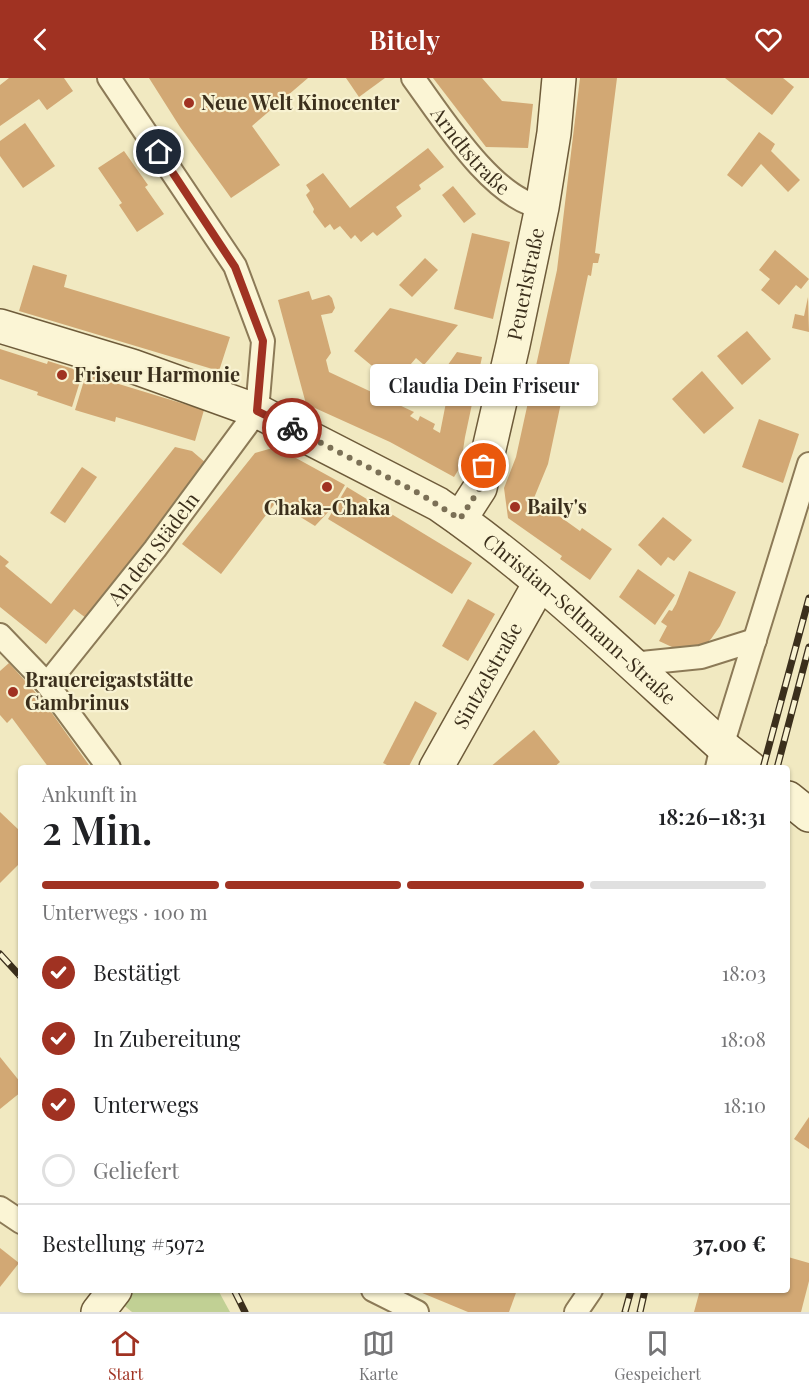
<!DOCTYPE html>
<html lang="de">
<head>
<meta charset="utf-8">
<style>
	body { margin:0; font-family:"Playfair Display",serif; background:#f2f2f2; color:#202124; height:100vh; display:flex; flex-direction:column; font-size:22px; white-space:nowrap }
	* { box-sizing:border-box; margin:0 }
	p { font-size:20px; color:#757577 }
	.icon { flex:none; width:33px; height:33px; fill:none; stroke:currentColor; stroke-width:2; stroke-linecap:round; stroke-linejoin:round }
	.map { position:relative; flex:1; overflow:hidden }
	.panel { position:absolute; left:18px; top:687px; width:772px; height:528px; display:flex; flex-direction:column; background:#fff; border-radius:6px; box-shadow:0 2px 4px #0004 }
	.panel>* { flex:none }
	.pin { position:absolute; display:grid; place-items:center; width:51px; height:51px; color:#fff; margin:-26px; border:3px solid #fff; border-radius:50%; box-shadow:0 2px 6px #0007 }
	.courier { position:absolute; display:grid; place-items:center; width:60px; height:60px; margin:-30px; border:4px solid #a03222; border-radius:50%; background:#fff; color:#222; box-shadow:0 2px 8px #0007 }
	.bubble { position:absolute; height:42px; border-radius:6px; background:#fff; box-shadow:0 2px 4px #0004; font-size:20px; font-weight:600; line-height:42px; text-align:center }
	.head em { font-style:normal; font-weight:600 }
	.head div { display:flex; flex-direction:column-reverse }
	.head { display:flex; align-items:center; justify-content:space-between; height:102px; padding:0 24px }
	h1 { font-size:39px; font-weight:600; line-height:45px }
	.bar { display:grid; grid-template-columns:repeat(4,1fr); gap:9px 6px; align-content:center; height:72px; padding:0 24px }
	.bar i { height:8px; border-radius:4px; background:#e0e0e0 }
	.bar .on { background:#a03222 }
	.bar p { grid-column:span 4 }
	.line { display:flex; align-items:center; gap:15px; padding:0 24px; border-top:2px solid #e0e0e0 }
	.line div { flex:1 }
	ol { padding:0 24px; list-style:none }
	li { display:flex; align-items:center; gap:18px; height:66px }
	li p { margin-inline-start:auto }
	li .icon { padding:6px; border-radius:50%; background:#a03222; color:#fff; stroke-width:4 }
	li:last-child { color:#757577 }
	li i { width:33px; height:33px; border:3px solid #e0e0e0; border-radius:50% }
	header { display:flex; justify-content:space-between; align-items:center; height:78px; padding:0 24px; background:#a03222; color:#fff; font-size:27px; font-weight:600 }
	.menu { display:flex; justify-content:space-around; align-items:center; height:84px; border-top:2px solid #e0e0e0; background:#fff; font-size:16px; color:#757577 }
	.menu a { display:grid; justify-items:center; gap:3px }
	.menu .on { color:#a03222 }
	.map>svg:first-child { display:block }
	.green { fill:#c1d094 }
	.building { fill:#d2a874 }
	.lines { fill:none; stroke-linecap:round; stroke-linejoin:round }
	.street-casing { stroke:#8c7a57; stroke-width:26 }
	.secondary-casing { stroke:#6e5b3a; stroke-width:36 }
	.street { stroke:#fbf5d5; stroke-width:22 }
	.secondary { stroke:#fbf5d5; stroke-width:33 }
	.rail-casing { stroke:#3b2f1c; stroke-width:7 }
	.rail { stroke:#f8f2d1; stroke-width:4.5; stroke-dasharray:14; stroke-linecap:butt }
	.done { stroke:#7b7056; stroke-width:6; stroke-dasharray:0 10.8 }
	.route { stroke:#a03222; stroke-width:8 }
	.poi-dot { fill:#a03222; stroke:#f8f2d1; stroke-width:2 }
	.labels { text-anchor:middle; stroke-width:4.5; stroke-linejoin:round; paint-order:stroke }
	.poi-label { font-size:20px; font-weight:bold; fill:#3b2f1c; stroke:#f8f2d1; text-anchor:start }
	.street-label { font-size:20px; fill:#3b2f1c; stroke:#f8f2d1 }
</style>
</head>
<body>
<header><svg class="icon" aria-label="back" viewBox="0 0 24 24"><path d="M15 5l-7 7 7 7"/></svg>Bitely<svg class="icon" aria-label="heart" viewBox="0 0 24 24"><path d="M12 20l-8-8c-3-5 5-10 8-4 3-6 11-1 8 4z"/></svg></header>
<div class="map">
<svg width="809" height="1234" viewBox="0 0 809 1234">
	<rect width="100%" height="100%" fill="#f1e9c1"/>
	<path class="green" d="M132,1212H218L230,1234H132L121,1225Z"/>
	<g class="building">
		<path d="M9,0H64L73,13L47,32L39,21L0,48V7Z"/>
		<path d="M149,0H308L252,48L280,87L231,120L180,49Z"/>
		<path d="M346,0H385L359,19Z"/>
		<path d="M433,0H482L502,23L533,26L528,70L486,69Z"/>
		<path d="M580,0H617L595,175L600,176L598,185H593L591,198L588,197L548,386L534,420L580,453L582,450L612,471L590,502L560,481L562,478L508,440L504,410L516,379L557,192Z"/>
		<path d="M725,0H783L794,9L772,37Z"/>
		<path d="M25,45L55,88L23,110L0,78V63Z"/>
		<path d="M759,54L775,66L771,73L800,102L788,114L761,86L742,109L727,97Z"/>
		<path d="M428,70L444,89L419,107L421,111L396,129L402,138L377,158L373,154L361,164L355,157L351,161L340,148L334,152L330,146L325,150L313,134L314,131L306,117L310,113L306,107L323,95L350,130Z"/>
		<path d="M124,73L148,107L145,109L164,136L137,154L119,127L122,125L98,90Z"/>
		<path d="M453,108L476,136L464,145L442,117Z"/>
		<path d="M472,155L510,164L493,241L454,231Z"/>
		<path d="M775,172L809,201L801,211L796,207L779,227L761,212L770,201L759,192Z"/>
		<path d="M425,180L438,192L412,219L399,207Z"/>
		<path d="M33,187L67,197L64,209L230,259L219,293L19,233Z"/>
		<path d="M309,213L312,222L329,217L332,220L335,230L332,235L321,237L331,275L326,282L329,294L414,334L410,338L418,343L420,338L435,346L433,351L440,355L452,294L445,291L457,274L482,279L465,359L462,379L464,383L454,399L390,364L306,326L278,222Z"/>
		<path d="M808,219L809,254L792,250L795,236L804,238Z"/>
		<path d="M390,230L458,247L424,287L416,280L394,306L354,273Z"/>
		<path d="M747,253L771,281L742,307L717,278Z"/>
		<path d="M0,271L47,286L48,283L83,294L72,329L37,317L38,314L0,301Z"/>
		<path d="M702,293L734,330L704,356L672,321Z"/>
		<path d="M86,296L204,332L195,363L116,339L115,344L75,332Z"/>
		<path d="M759,341L799,356L783,405L742,389Z"/>
		<path d="M175,369L192,373L206,385L86,540L74,531L46,566L0,529V477L9,484L5,488L51,526Z"/>
		<path d="M276,369L345,407L331,431L315,448L276,424L221,496L182,466L255,375Z"/>
		<path d="M82,389L97,399L65,445L50,435Z"/>
		<path d="M347,409L472,485L452,516L328,441Z"/>
		<path d="M663,439L692,462L674,483L668,479L661,488L638,467Z"/>
		<path d="M638,491L675,517L655,547L619,519Z"/>
		<path d="M689,493L736,514L720,548L711,561L703,568L684,572L672,569L659,563L667,548L661,544L669,532L672,533L676,526Z"/>
		<path d="M468,521L495,536L468,583L442,568Z"/>
		<path d="M9,585L44,624L91,690H49L12,640L7,645L0,637V593Z"/>
		<path d="M415,623L437,635L408,690H393L383,685Z"/>
		<path d="M534,652L560,684L553,690H489Z"/>
		<path d="M0,734L21,754V784L0,805Z"/>
		<path d="M0,979L21,1005V1014L0,1031Z"/>
		<path d="M809,1039V1071L794,1061Z"/>
		<path d="M0,1170L19,1185L0,1209Z"/>
		<path d="M788,1179L809,1185V1203L801,1234H694L700,1212H788Z"/>
		<path d="M415,1212H517L509,1234H468Z"/>
	</g>
	<g class="lines">
		<g class="street-casing">
			<g id="street">
				<path id="s1" d="M413,0C441,38 493,122 542,129"/>
				<path d="M0,557L47,606L109,690"/>
				<path d="M632,586L701,579L755,562"/>
				<path id="s2" d="M47,606L155,471L257,333L263,263L235,188L109,0"/>
				<path d="M717,690L722,668L809,386"/>
				<path d="M0,1130L21,1144"/>
				<path d="M373,1212L417,1234"/>
				<path d="M576,1234L591,1212"/>
			</g>
		</g>
		<g class="secondary-casing">
			<g id="secondary">
				<path id="s3" d="M0,248L132,288L257,333L438,426C540,496 630,585 722,668L750,690"/>
				<path id="s4" d="M460,441L480,410L513,267L542,129L554,55L559,0"/>
				<path id="s5" d="M436,690L540,505"/>
				<path d="M788,720L809,737"/>
				<path d="M98,1234L115,1212"/>
			</g>
		</g>
		<use href="#street" class="street"/>
		<use href="#secondary" class="secondary"/>
		<g class="rail-casing">
			<g id="rail">
				<path d="M763,690L809,520"/>
				<path d="M777,690L809,569"/>
				<path d="M0,876L21,899"/>
				<path d="M234,1212L245,1234"/>
				<path d="M625,1234L631,1212"/>
				<path d="M640,1234L645,1212"/>
			</g>
		</g>
		<use href="#rail" class="rail"/>
	</g>
	<g class="lines">
		<path class="done" d="M292,350L422,417L460,441L480,410L484,388"/>
		<path class="route" d="M159,74L235,189L263,263L257,333L292,350"/>
	</g>
	<g class="poi-dot">
		<circle cx="189" cy="25" r="6"/>
		<circle cx="62" cy="297" r="6"/>
		<circle cx="327" cy="409" r="6"/>
		<circle cx="515" cy="429" r="6"/>
		<circle cx="13" cy="614" r="6"/>
	</g>
	<g class="labels">
		<g class="poi-label">
			<text x="201" y="32">Neue Welt Kinocenter</text>
			<text x="74" y="304">Friseur Harmonie</text>
			<text x="527" y="436">Baily's</text>
			<text x="327" y="437" text-anchor="middle">Chaka-Chaka</text>
			<text x="25" y="609">Brauereigaststätte<tspan x="25" dy="23">Gambrinus</tspan></text>
		</g>
		<g class="street-label">
			<text dy="7" stroke="none"><textPath href="#s1" startOffset="93">Arndtstraße</textPath></text>
			<text dy="7" stroke="none"><textPath href="#s4" startOffset="246">Peuerlstraße</textPath></text>
			<text dy="7" stroke="none"><textPath href="#s2" startOffset="172">An den Städeln</textPath></text>
			<text dy="7" stroke="none"><textPath href="#s3" startOffset="657">Christian-Seltmann-Straße</textPath></text>
			<text dy="7" stroke="none"><textPath href="#s5" startOffset="106">Sintzelstraße</textPath></text>
		</g>
	</g>
</svg>
<div class="pin" style="left:484px;top:388px;background:#ea580c"><svg class="icon" aria-label="bag" viewBox="0 0 24 24"><path d="M5 8h14l-1 12H6zM9 8a3 3 0 0 1 6 0"/></svg></div>
<div class="pin" style="left:159px;top:74px;background:#1f2937"><svg class="icon" aria-label="home" viewBox="0 0 24 24"><path d="M3 11l9-7 9 7M6 9v11h12V9"/></svg></div>
<div class="courier" style="left:292px;top:350px"><svg class="icon" aria-label="bike" viewBox="0 0 24 24"><circle cx="6" cy="16" r="4"/><circle cx="18" cy="16" r="4"/><path d="M6 16l4-8h5l3 8M10 8l3 8H6M13 5h3"/></svg></div>
<div class="bubble" style="left:370px;top:286px;width:228px">Claudia Dein Friseur</div>
<section class="panel">
<div class="head"><div><h1>2 Min.</h1><p>Ankunft in</p></div><em>18:26–18:31</em></div>
<div class="bar"><i class="on"></i><i class="on"></i><i class="on"></i><i></i><p>Unterwegs · 100 m</p></div>
<ol>
<li><svg class="icon" aria-label="check" viewBox="0 0 24 24"><path d="M5 12l5 5 9-10"/></svg>Bestätigt<p>18:03</p></li>
<li><svg class="icon" aria-label="check" viewBox="0 0 24 24"><path d="M5 12l5 5 9-10"/></svg>In Zubereitung<p>18:08</p></li>
<li><svg class="icon" aria-label="check" viewBox="0 0 24 24"><path d="M5 12l5 5 9-10"/></svg>Unterwegs<p>18:10</p></li>
<li><i></i>Geliefert</li>
</ol>
<div class="line" style="height:78px"><div>Bestellung #5972</div><b>37.00 €</b></div>
</section>
</div>
<nav class="menu">
<a class="on"><svg class="icon" aria-label="home" viewBox="0 0 24 24"><path d="M3 11l9-7 9 7M6 9v11h12V9"/></svg>Start</a>
<a><svg class="icon" aria-label="map" viewBox="0 0 24 24"><path d="M3 6l6-2 6 2 6-2v14l-6 2-6-2-6 2zM9 4v14M15 6v14"/></svg>Karte</a>
<a><svg class="icon" aria-label="saved" viewBox="0 0 24 24"><path d="M7 4h10v16l-5-4-5 4z"/></svg>Gespeichert</a>
</nav>
</body>
</html>
